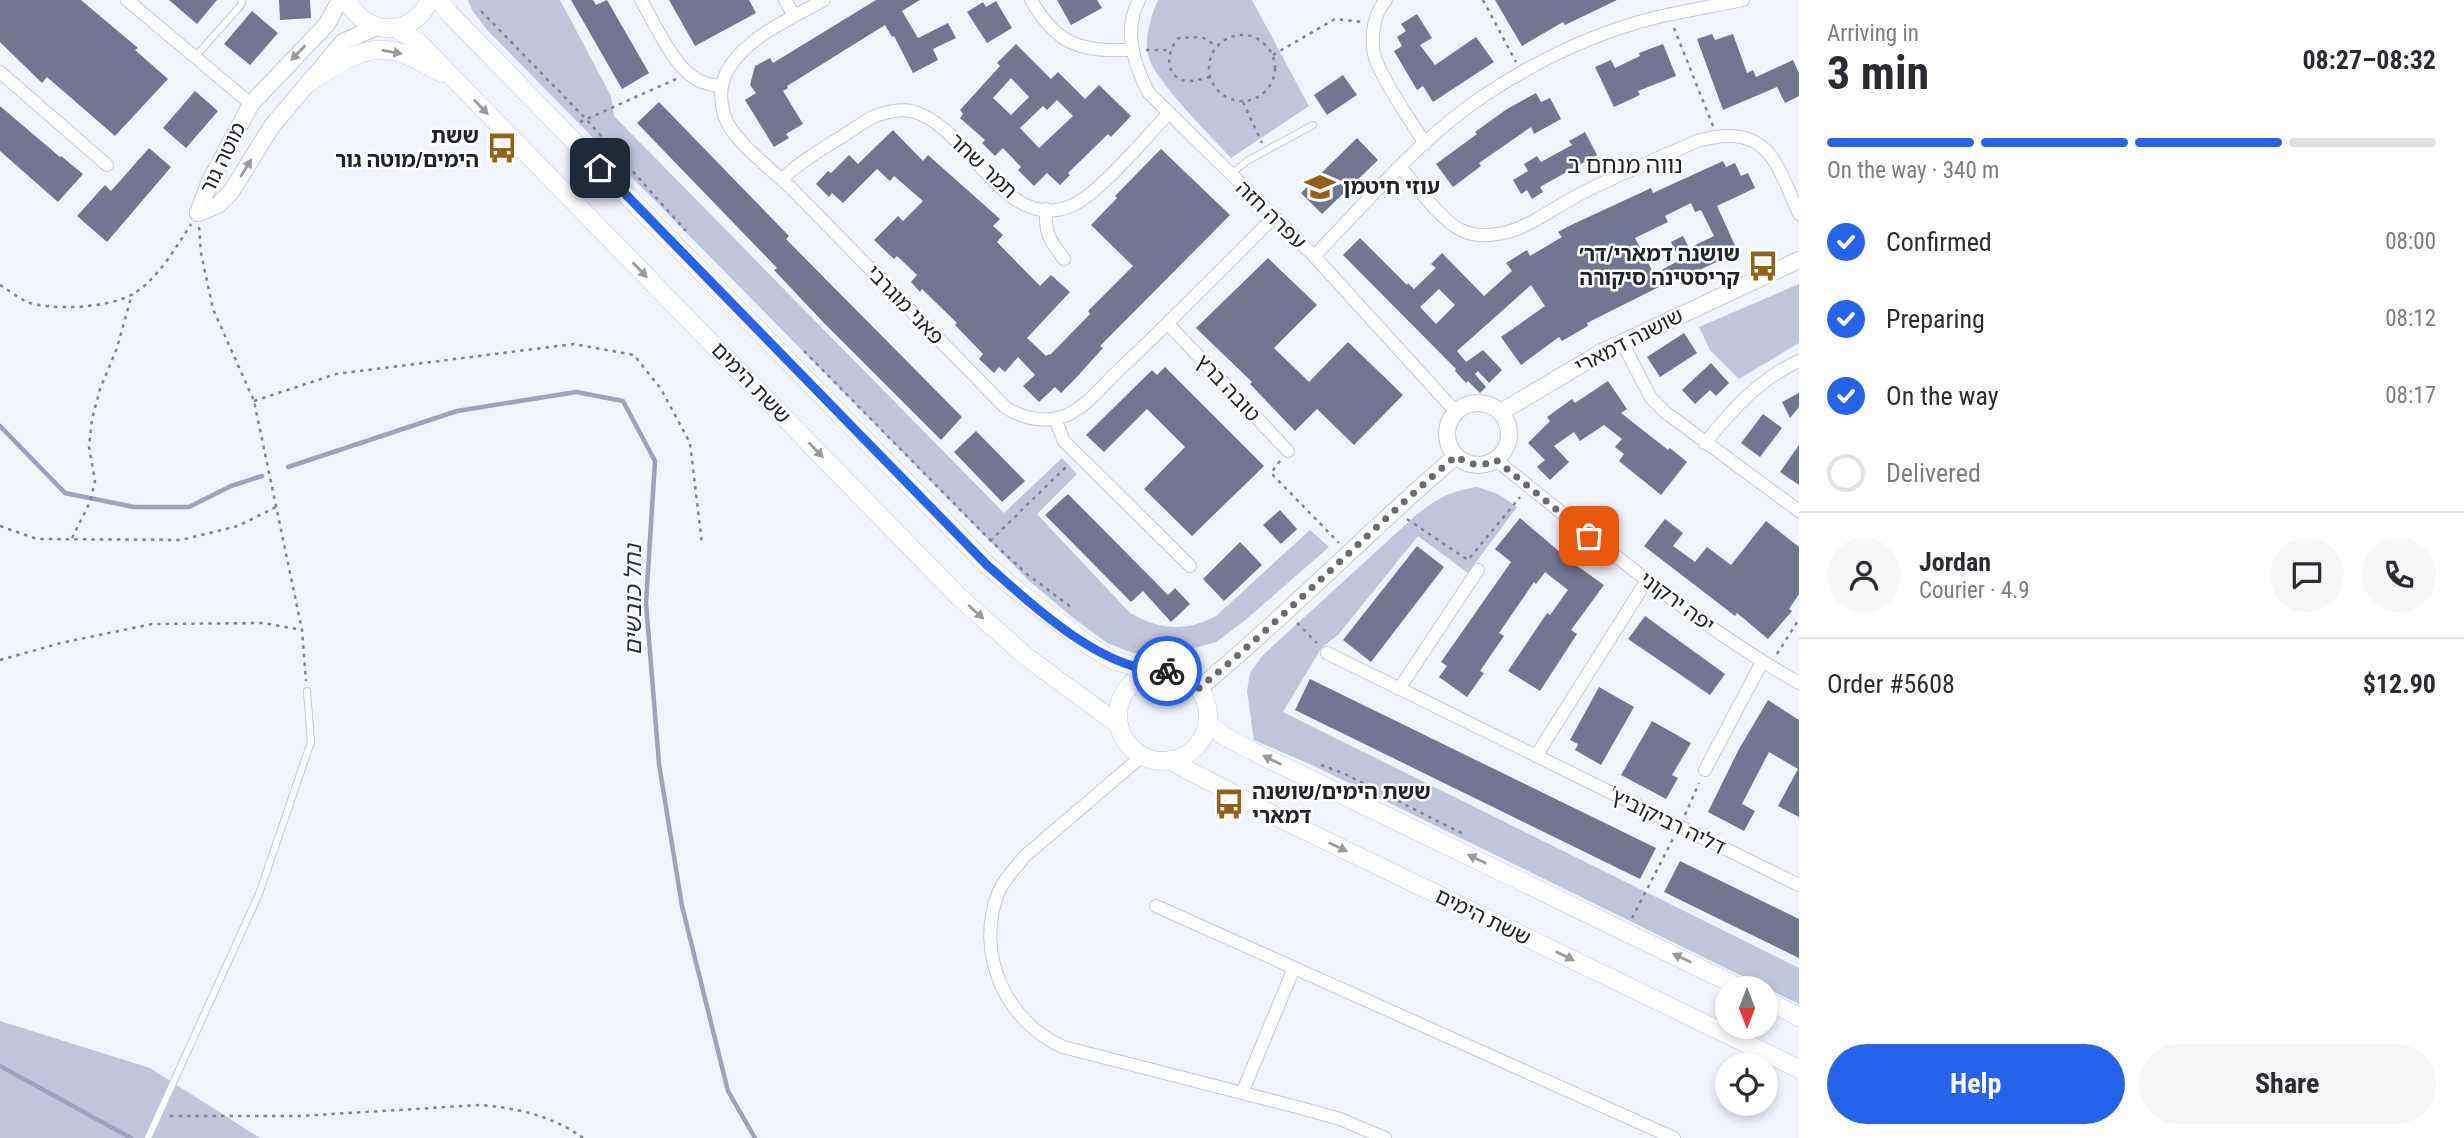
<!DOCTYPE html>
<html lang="en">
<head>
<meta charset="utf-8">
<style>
	body { margin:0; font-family:"Roboto Condensed","Noto Sans Hebrew",sans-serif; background:#f7f7f7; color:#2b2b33; height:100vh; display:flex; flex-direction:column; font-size:26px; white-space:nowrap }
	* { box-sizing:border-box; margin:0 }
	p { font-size:23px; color:#7c7c81 }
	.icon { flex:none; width:38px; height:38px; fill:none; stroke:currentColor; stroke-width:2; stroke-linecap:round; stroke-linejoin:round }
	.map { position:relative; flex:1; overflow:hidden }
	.details { display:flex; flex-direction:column; background:#fff; width:665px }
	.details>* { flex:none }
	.needle { width:46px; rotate:180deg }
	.tools { position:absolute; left:1715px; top:976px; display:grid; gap:14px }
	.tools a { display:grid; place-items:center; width:63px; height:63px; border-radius:50%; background:#fff; box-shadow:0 4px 10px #0003; font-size:35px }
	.pin { position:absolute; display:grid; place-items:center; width:60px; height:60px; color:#fff; margin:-30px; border-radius:14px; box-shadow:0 4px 10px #0006 }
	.courier { position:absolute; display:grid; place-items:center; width:70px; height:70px; margin:-35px; border:5px solid #2563eb; border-radius:50%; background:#fff; color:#222; box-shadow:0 2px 9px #0007 }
	.head em { font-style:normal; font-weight:700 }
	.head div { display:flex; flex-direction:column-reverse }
	.head { display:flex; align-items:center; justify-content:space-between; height:119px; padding:0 28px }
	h1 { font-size:46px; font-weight:700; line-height:52px }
	.bar { display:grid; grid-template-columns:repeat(4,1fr); gap:10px 7px; align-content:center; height:84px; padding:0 28px }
	.bar i { height:9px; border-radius:5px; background:#e1e1e2 }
	.bar .current { background:#2563eb }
	.bar p { grid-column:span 4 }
	.line { display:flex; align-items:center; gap:18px; padding:0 28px; border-top:2px solid #e1e1e2 }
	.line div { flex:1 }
	.round { display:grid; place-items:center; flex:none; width:74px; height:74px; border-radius:37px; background:#f7f7f7 }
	ol { padding:0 28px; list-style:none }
	li { display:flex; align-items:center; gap:21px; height:77px }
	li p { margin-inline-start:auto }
	li .icon { padding:7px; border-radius:50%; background:#2563eb; color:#fff; stroke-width:4 }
	li:last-child { color:#7c7c81 }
	li i { width:38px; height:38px; border:4px solid #e1e1e2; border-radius:50% }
	.cta { display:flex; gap:14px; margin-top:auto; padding:14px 28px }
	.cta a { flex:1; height:80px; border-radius:42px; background:#2563eb; color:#fff; font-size:28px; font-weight:700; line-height:80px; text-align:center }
	.cta a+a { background:#f7f7f7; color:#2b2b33 }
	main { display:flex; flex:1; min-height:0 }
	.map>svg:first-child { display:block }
	.green { fill:#c1c5dc }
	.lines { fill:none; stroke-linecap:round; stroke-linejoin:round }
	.stream { stroke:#9ea2bf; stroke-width:4.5 }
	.building { fill:#727692; fill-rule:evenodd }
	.service-casing { stroke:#c4c7e0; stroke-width:8 }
	.minor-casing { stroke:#c4c7e0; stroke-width:14 }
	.tertiary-casing { stroke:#c4c7e0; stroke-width:18 }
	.secondary-casing { stroke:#c4c7e0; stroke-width:19 }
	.path { stroke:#83848e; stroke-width:2.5; stroke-dasharray:3.5 5; stroke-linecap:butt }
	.service { stroke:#fff; stroke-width:6 }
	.minor { stroke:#fff; stroke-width:12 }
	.tertiary { stroke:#fff; stroke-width:16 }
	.secondary { stroke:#fff; stroke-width:18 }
	.oneway { fill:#9b9b9f }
	.done { stroke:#696a74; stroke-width:7; stroke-dasharray:0 12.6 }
	.route { stroke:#2563eb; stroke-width:9 }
	.labels { text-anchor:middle; stroke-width:5; stroke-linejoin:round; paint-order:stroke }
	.poi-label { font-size:21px; font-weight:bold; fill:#20212a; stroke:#fff; text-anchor:end }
	.street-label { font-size:21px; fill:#20212a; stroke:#fff }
	.neighbourhood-label { font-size:23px; fill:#20212a; stroke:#fff }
	.water-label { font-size:23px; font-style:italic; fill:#272952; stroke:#fff }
</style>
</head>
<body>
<main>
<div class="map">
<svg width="1799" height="1138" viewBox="0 0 1799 1138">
	<rect width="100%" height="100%" fill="#f1f3fd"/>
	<g class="green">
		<path d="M468,0H560L611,96L614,116L1004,513L1062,458L1077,474L1037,514L1130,613C1160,630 1186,632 1216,616L1310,530L1329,547L1243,622L1216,642L1177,653H1133L1107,643L1072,617L1027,579L488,31L472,10Z"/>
		<path d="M1158,0H1252L1309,106L1231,158C1212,137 1156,82 1149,58C1143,40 1151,16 1158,0Z"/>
		<path d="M1799,284V343L1739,379L1710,350L1699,327Z"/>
		<path d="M1477,487L1498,494L1517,507L1468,573L1418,536L1338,635L1322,647L1283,712L1799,968V1004L1312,765L1254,740L1247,691L1250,673L1263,655L1415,516C1438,498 1448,492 1477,487Z"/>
		<path d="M0,1021L150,1068L260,1138H0Z"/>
	</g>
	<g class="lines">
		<g class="stream">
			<path d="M0,426L65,493L134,507H189L231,486L262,476"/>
			<path d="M288,467L457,411L576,392L623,401L655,461L646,603L659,764L682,906L728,1091L755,1138"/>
			<path d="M0,1066L131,1138"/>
		</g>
	</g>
	<g class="building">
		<path d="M0,0H81L138,48L135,50L168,79L115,136L47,77L42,83L0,42Z"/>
		<path d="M169,0H217L197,24Z"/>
		<path d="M279,0H310L311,18L280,20Z"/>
		<path d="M571,0H593L596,5L607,0L649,73L622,89Z"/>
		<path d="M669,0H749L756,13L695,46Z"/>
		<path d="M876,0H920L902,11L918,38L948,23L956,38L933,49L938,60L913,73L894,36L892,37L885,25L787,86L788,88L783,91L803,124L786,134L789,138L774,147L745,100L756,93L750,85L755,66L770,58L773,63Z"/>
		<path d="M1057,0H1097L1102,8L1071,25Z"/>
		<path d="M1495,0H1617L1565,25L1563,22L1522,46Z"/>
		<path d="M996,1L1012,28L987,43L967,12L983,2L986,7Z"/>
		<path d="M252,11L278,33L250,65L224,44Z"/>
		<path d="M1417,14L1432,38L1420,45L1435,65L1476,37L1494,62L1433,102L1423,86L1417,90L1394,51L1402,46L1397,37L1406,31L1401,24Z"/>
		<path d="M1712,34L1715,40L1733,34L1747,73L1753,70L1756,77L1793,60L1799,73V96L1785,103L1777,87L1723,110L1697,39Z"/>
		<path d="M1016,44L1051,79L1058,72L1085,99L1099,85L1131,116L1111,137L1108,134L1068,173L1070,175L1060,185L1047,173L1034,186L1018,170L1021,167L1003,148L995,156L982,143L985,140L960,118L963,114L960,110L1000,66L997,63ZM1011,78L1029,97L1011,115L993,98ZM1057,100L1073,116L1039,148L1020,128L1043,106L1047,110Z"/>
		<path d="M1663,44L1676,76L1638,91L1640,95L1614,107L1595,67L1611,60L1615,68L1640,56L1639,53Z"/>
		<path d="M1343,75L1357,95L1327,115L1314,95Z"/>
		<path d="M195,91L218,111L186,148L163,128Z"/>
		<path d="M1536,93L1541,102L1550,98L1561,119L1534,134L1531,127L1479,163L1481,166L1453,187L1436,164L1477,134L1475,132L1507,109Z"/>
		<path d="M659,102L789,236L786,239L962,417L941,440L823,322L774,270L777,268L637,123Z"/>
		<path d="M0,106L60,157L61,156L83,174L58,202L0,151Z"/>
		<path d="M893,130L923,161L928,155L1000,219L993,226L1003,235L997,242L1040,286L1051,275L1070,292L1027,338L1046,356L1049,354L1050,355L1090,314L1088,311L1133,266L1091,225L1117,198L1115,196L1161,149L1230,215L1100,346L1103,348L1074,380L1061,393L1055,387L1039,402L1023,386L1035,375L1018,357L1005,372L999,367L994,373L979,359L983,354L955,325L957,323L922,289L920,292L911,282L917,275L897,256L894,259L874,240L898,216L903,221L923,201L894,176L890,181L877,169L843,203L832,193L829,197L816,184L828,171L831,173L849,155L858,164Z"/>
		<path d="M1585,132L1597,155L1540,187L1543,192L1532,199L1527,190L1521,194L1513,180L1528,171L1524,164L1537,156L1541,162L1572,145L1569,141Z"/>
		<path d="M1357,138L1378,160L1322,214L1301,193Z"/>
		<path d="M149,148L171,167L107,242L77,216L105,185L111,191Z"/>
		<path d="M1723,161L1726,167L1735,163L1741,176L1748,173L1755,188L1717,206L1738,252L1676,281L1675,279L1587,323L1588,326L1562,341L1559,337L1521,365L1501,337L1545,306L1531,285L1457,351L1466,362L1483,350L1502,370L1489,383L1478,371L1475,374L1486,387L1480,393L1468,381L1466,383L1455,371L1456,369L1343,255L1360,238L1407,285L1408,283L1414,289L1436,268L1431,264L1442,253L1484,296L1512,271L1506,263L1527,250L1530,256L1562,237L1558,232L1569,226L1651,188L1653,193ZM1691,203L1695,212L1701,210L1714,236L1689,248L1683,236L1671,242L1680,260L1654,274L1635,238L1668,222L1665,216ZM1439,289L1455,305L1436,324L1420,307Z"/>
		<path d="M1268,258L1317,305L1274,348L1309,382L1348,342L1403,395L1354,445L1317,409L1295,431L1250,384L1252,382L1196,328Z"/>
		<path d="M1684,333L1697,353L1660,377L1647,357Z"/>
		<path d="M1711,363L1729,383L1716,396L1710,390L1695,404L1682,390Z"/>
		<path d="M1165,367L1264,466L1192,536L1144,489L1185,447L1147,409L1104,452L1086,435L1152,370L1157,375Z"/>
		<path d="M1608,381L1627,409L1621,413L1668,450L1670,448L1687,462L1661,495L1619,461L1624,454L1615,447L1622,439L1604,425L1580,441L1574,432L1554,446L1569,462L1550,480L1537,467L1545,460L1528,443L1550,421L1547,417L1572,399L1575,403Z"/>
		<path d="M1799,393V407L1790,418L1782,402Z"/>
		<path d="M1763,414L1782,428L1760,457L1741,443Z"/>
		<path d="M976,431L1025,481L1002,502L954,452Z"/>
		<path d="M1799,445V485L1780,472Z"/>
		<path d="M1068,494L1168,595L1175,588L1190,604L1171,622L1143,591L1131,602L1045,515Z"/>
		<path d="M1280,510L1297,529L1281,544L1263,525Z"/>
		<path d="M1520,518L1573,563L1604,585L1571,630L1577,634L1540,691L1508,671L1547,613L1550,615L1568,590L1545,572L1536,584L1534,582L1499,633L1504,636L1480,671L1484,673L1467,697L1439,677L1447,666L1441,662L1511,562L1495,549Z"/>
		<path d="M1665,519L1683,533L1673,546L1695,562L1707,547L1731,565L1766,521L1799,547V594L1789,609L1792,611L1768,639L1737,613L1735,616L1644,546Z"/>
		<path d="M1240,542L1262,565L1224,601L1203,579Z"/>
		<path d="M1417,546L1444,567L1371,662L1343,640Z"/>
		<path d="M1645,616L1725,674L1710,695L1628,639Z"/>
		<path d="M1310,679L1656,848L1640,879L1295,710Z"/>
		<path d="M1599,687L1634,707L1601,765L1575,750L1578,744L1570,740Z"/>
		<path d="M1768,700L1799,720V817L1778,806L1798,769L1769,752L1742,804L1755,811L1744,831L1708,812L1739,749Z"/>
		<path d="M1652,721L1691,743L1672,775L1678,778L1666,799L1621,775Z"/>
		<path d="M1680,861L1799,919V958L1664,892Z"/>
	</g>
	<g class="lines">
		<g class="service-casing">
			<g id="service">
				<path d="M195,57L242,4L241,0"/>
				<path d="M1231,174L1247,161L1313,125"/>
				<path d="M148,1138L259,894L311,742L307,691"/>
			</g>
		</g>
		<g class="minor-casing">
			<g id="minor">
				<path d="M127,0L251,104"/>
				<path d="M641,0C655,24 675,70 700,81C706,84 714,85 721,87"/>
				<path d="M785,0L794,16"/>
				<path d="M824,0C791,18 729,45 722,86C720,97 722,112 727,122C738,145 775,172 794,191C864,263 935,335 1006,408C1025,419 1045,424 1067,415C1087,406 1104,384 1120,369C1172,320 1222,269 1273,218"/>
				<path d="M1031,0C1058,47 1081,51 1132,50"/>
				<path d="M1139,0C1123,30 1134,65 1149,93L1314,256L1456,412"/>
				<path d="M1386,0C1372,15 1369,45 1377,63C1388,89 1410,119 1425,144"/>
				<path d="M0,72L107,165"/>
				<path d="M1401,168C1417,186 1439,219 1461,230C1474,237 1493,236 1508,232C1535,224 1559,204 1584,192C1621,173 1660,158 1697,141C1768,122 1775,160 1799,214"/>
				<path d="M782,179C800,162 822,149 843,136C853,130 864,121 875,116C885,112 900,109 911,111C969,124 1004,237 1073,205C1102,191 1145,138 1169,113"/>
				<path d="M1046,209C1045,235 1049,239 1064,259"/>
				<path d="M1314,256C1368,201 1420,138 1485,95C1536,61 1595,33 1654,18C1684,11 1714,6 1743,0"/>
				<path d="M1168,324L1288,451"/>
				<path d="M1622,342L1651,398L1665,412L1799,511"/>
				<path d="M1055,419L1064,441L1190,566"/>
				<path d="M1705,443C1733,409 1759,379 1799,361"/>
				<path d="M1496,460C1594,538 1690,621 1799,683"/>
				<path d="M1327,653L1799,885"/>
				<path d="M1399,689L1478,570"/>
				<path d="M1142,756L1025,856C1016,867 1005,878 999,891C974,952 1005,1021 1063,1047L1297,1107L1340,1119L1385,1138"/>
				<path d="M1536,756L1647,580"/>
				<path d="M1705,770L1762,662"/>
				<path d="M1156,906L1674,1138"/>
				<path d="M1242,1093L1294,968"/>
			</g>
		</g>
		<g class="tertiary-casing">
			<g id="tertiary">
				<path d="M198,213L218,205L231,192L272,126L343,42L376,27"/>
				<path d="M198,213L210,181L251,104L327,24L340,0"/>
				<circle cx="1478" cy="434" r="31"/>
				<path d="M1501,412L1602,352L1799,260"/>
				<path d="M1198,689C1288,615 1368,531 1456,456"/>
			</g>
		</g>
		<g class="secondary-casing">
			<g id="secondary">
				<path d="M347,0C365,37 412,38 430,0"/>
				<path d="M440,0L447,11L987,565L1020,593L1090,646L1112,660L1154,672"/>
				<path d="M395,28L418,42L960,598L1028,658L1119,725"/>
				<path d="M309,83C336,65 366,41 401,53C415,58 429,67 442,73"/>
				<circle cx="1163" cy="716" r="45"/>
				<path d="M1207,722L1224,736L1252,751L1743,989"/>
				<path d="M1169,760L1277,817L1799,1069"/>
				<path d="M1766,1000L1799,1017"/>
			</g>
		</g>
		<g class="path">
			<path d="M1483,0L1516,62"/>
			<path d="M481,11L586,119L686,231"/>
			<path d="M1674,28L1713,126"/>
			<circle cx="1242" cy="68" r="33"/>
			<path d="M1146,50H1171"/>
			<path d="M1273,55L1335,19L1362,22"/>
			<path d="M1210,77C1201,79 1190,83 1182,80C1163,73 1168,48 1179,38L1202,37L1217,46"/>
			<path d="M1243,102L1262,143"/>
			<path d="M580,122L676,79"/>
			<path d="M199,227L201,253L213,309L254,401L302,630L306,681"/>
			<path d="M0,285C9,290 18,298 27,302C53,311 109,308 133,294C156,281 177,246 191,224"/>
			<path d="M804,351L991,541L1028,575L1071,607"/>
			<path d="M254,401L336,374L574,344L634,355L661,389L690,443L702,544"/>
			<path d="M1280,461L1271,473L1339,543"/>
			<path d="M1407,519L1468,560L1520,497"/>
			<path d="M0,526L37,539L181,540L238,526L276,507"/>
			<path d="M72,538L90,502L95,481L89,447L92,419L100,389L117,348L132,294"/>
			<path d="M990,541L1068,465"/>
			<path d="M1297,623L1317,643"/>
			<path d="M1777,654L1799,619"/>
			<path d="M0,660L61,643L152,624L263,623L302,630"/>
			<path d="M1321,765L1345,774L1463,834"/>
			<path d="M1685,815L1699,783"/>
			<path d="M1632,918L1674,837"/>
			<path d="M170,1116H300L480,1105C517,1108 553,1116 583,1138"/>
		</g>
		<use href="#service" class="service"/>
		<use href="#minor" class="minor"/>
		<use href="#tertiary" class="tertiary"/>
		<use href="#secondary" class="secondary"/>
	</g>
	<defs><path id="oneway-solid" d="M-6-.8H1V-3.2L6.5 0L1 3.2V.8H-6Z" transform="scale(1.75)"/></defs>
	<g class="oneway">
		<use href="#oneway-solid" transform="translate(392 52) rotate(10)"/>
		<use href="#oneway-solid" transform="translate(298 53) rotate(134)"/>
		<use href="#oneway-solid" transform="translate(481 107) rotate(46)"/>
		<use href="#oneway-solid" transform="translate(246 168) rotate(-58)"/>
		<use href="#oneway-solid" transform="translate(640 270) rotate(46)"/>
		<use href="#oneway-solid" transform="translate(816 450) rotate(46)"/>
		<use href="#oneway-solid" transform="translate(976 612) rotate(42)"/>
		<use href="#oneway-solid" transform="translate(1272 760) rotate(-154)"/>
		<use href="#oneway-solid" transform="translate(1338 847) rotate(26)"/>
		<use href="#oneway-solid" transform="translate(1477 859) rotate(-154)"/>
		<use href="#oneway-solid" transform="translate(1565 956) rotate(26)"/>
		<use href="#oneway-solid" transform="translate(1682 958) rotate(-154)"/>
	</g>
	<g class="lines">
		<path class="done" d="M1167,671L1178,674L1198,689C1288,615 1368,531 1456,456C1470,466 1481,467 1496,460L1589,536"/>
		<path class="route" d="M600,168L987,565C1033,605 1103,673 1167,671"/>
	</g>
	<defs>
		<g id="bus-bare" transform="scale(2.415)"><path d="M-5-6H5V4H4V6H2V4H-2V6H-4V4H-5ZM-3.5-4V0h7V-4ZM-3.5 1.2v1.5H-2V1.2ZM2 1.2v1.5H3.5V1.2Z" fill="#956116" stroke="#fff" stroke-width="2.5" paint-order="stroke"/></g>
		<g id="school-bare" transform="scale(2.415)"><path d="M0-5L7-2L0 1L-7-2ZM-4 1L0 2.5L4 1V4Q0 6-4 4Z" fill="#956116" stroke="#fff" stroke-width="2.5" paint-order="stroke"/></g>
	</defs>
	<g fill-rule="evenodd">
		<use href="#bus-bare" x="502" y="148"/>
		<use href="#school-bare" x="1320" y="187"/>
		<use href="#bus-bare" x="1763" y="266"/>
		<use href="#bus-bare" x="1229" y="804"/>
	</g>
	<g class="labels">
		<g class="poi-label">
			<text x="479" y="143">ששת<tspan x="479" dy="24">הימים/מוטה גור</tspan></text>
			<text x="1343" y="194" text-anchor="start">עוזי חיטמן</text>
			<text x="1740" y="261">שושנה דמארי/דר׳<tspan x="1740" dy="24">קריסטינה סיקורה</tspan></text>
			<text x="1252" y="799" text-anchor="start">ששת הימים/שושנה<tspan x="1252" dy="24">דמארי</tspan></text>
		</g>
		<g class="street-label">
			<text transform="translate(223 158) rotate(-64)" y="7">מוטה גור</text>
			<text transform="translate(983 166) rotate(43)" y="7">תמר שחר</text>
			<text transform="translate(1271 215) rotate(44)" y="7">עפרה חזה</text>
			<text transform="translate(905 305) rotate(46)" y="7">פאני מוגרבי</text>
			<text transform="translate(1629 341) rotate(-27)" y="7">שושנה דמארי</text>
			<text transform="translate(751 383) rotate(46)" y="7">ששת הימים</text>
			<text transform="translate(1228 388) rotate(47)" y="7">טובה ברץ</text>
			<text transform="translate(1677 602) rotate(36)" y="7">יפה ירקוני</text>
			<text transform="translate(1667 821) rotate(26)" y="7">'דליה רביקוביץ</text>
			<text transform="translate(1483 917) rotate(26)" y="7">ששת הימים</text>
		</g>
		<g class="neighbourhood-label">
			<text x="1625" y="173">נווה מנחם ב</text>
		</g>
		<g class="water-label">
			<text transform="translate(633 600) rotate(-90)" y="8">נחל כובשים</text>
		</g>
	</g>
</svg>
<div class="tools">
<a><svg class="needle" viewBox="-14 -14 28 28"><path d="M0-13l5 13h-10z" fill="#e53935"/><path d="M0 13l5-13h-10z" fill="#7c7c81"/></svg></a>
<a><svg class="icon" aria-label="locate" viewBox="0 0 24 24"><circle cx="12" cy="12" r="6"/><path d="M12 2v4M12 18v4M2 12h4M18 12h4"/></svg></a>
</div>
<div class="pin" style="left:1589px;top:536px;background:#ea580c"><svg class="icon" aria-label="bag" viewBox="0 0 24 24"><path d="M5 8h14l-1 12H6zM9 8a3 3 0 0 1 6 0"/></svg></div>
<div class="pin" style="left:600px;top:168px;background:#1f2937"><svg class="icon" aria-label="home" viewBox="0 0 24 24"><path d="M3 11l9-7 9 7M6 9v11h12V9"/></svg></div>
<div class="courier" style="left:1167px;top:671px"><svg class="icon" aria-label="bike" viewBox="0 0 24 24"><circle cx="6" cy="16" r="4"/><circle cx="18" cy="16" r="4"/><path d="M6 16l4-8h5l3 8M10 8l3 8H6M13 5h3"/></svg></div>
</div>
<section class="details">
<div class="head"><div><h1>3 min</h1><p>Arriving in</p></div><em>08:27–08:32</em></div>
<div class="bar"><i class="current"></i><i class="current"></i><i class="current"></i><i></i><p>On the way · 340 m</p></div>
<ol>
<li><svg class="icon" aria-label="check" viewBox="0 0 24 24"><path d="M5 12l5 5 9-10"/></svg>Confirmed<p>08:00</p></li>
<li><svg class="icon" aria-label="check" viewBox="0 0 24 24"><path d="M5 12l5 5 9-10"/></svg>Preparing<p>08:12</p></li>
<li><svg class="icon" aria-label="check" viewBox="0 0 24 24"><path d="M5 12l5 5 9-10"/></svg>On the way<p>08:17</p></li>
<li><i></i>Delivered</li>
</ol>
<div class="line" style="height:126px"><a class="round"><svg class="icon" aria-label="person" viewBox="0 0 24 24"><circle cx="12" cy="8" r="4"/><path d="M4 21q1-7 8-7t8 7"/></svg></a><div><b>Jordan</b><p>Courier · 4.9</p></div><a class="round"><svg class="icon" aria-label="chat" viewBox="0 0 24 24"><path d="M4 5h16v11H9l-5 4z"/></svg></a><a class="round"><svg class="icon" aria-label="phone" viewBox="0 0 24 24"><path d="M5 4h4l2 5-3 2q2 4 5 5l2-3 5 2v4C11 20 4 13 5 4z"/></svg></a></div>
<div class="line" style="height:91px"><div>Order #5608</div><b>$12.90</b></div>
<div class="cta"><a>Help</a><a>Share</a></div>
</section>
</main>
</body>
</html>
